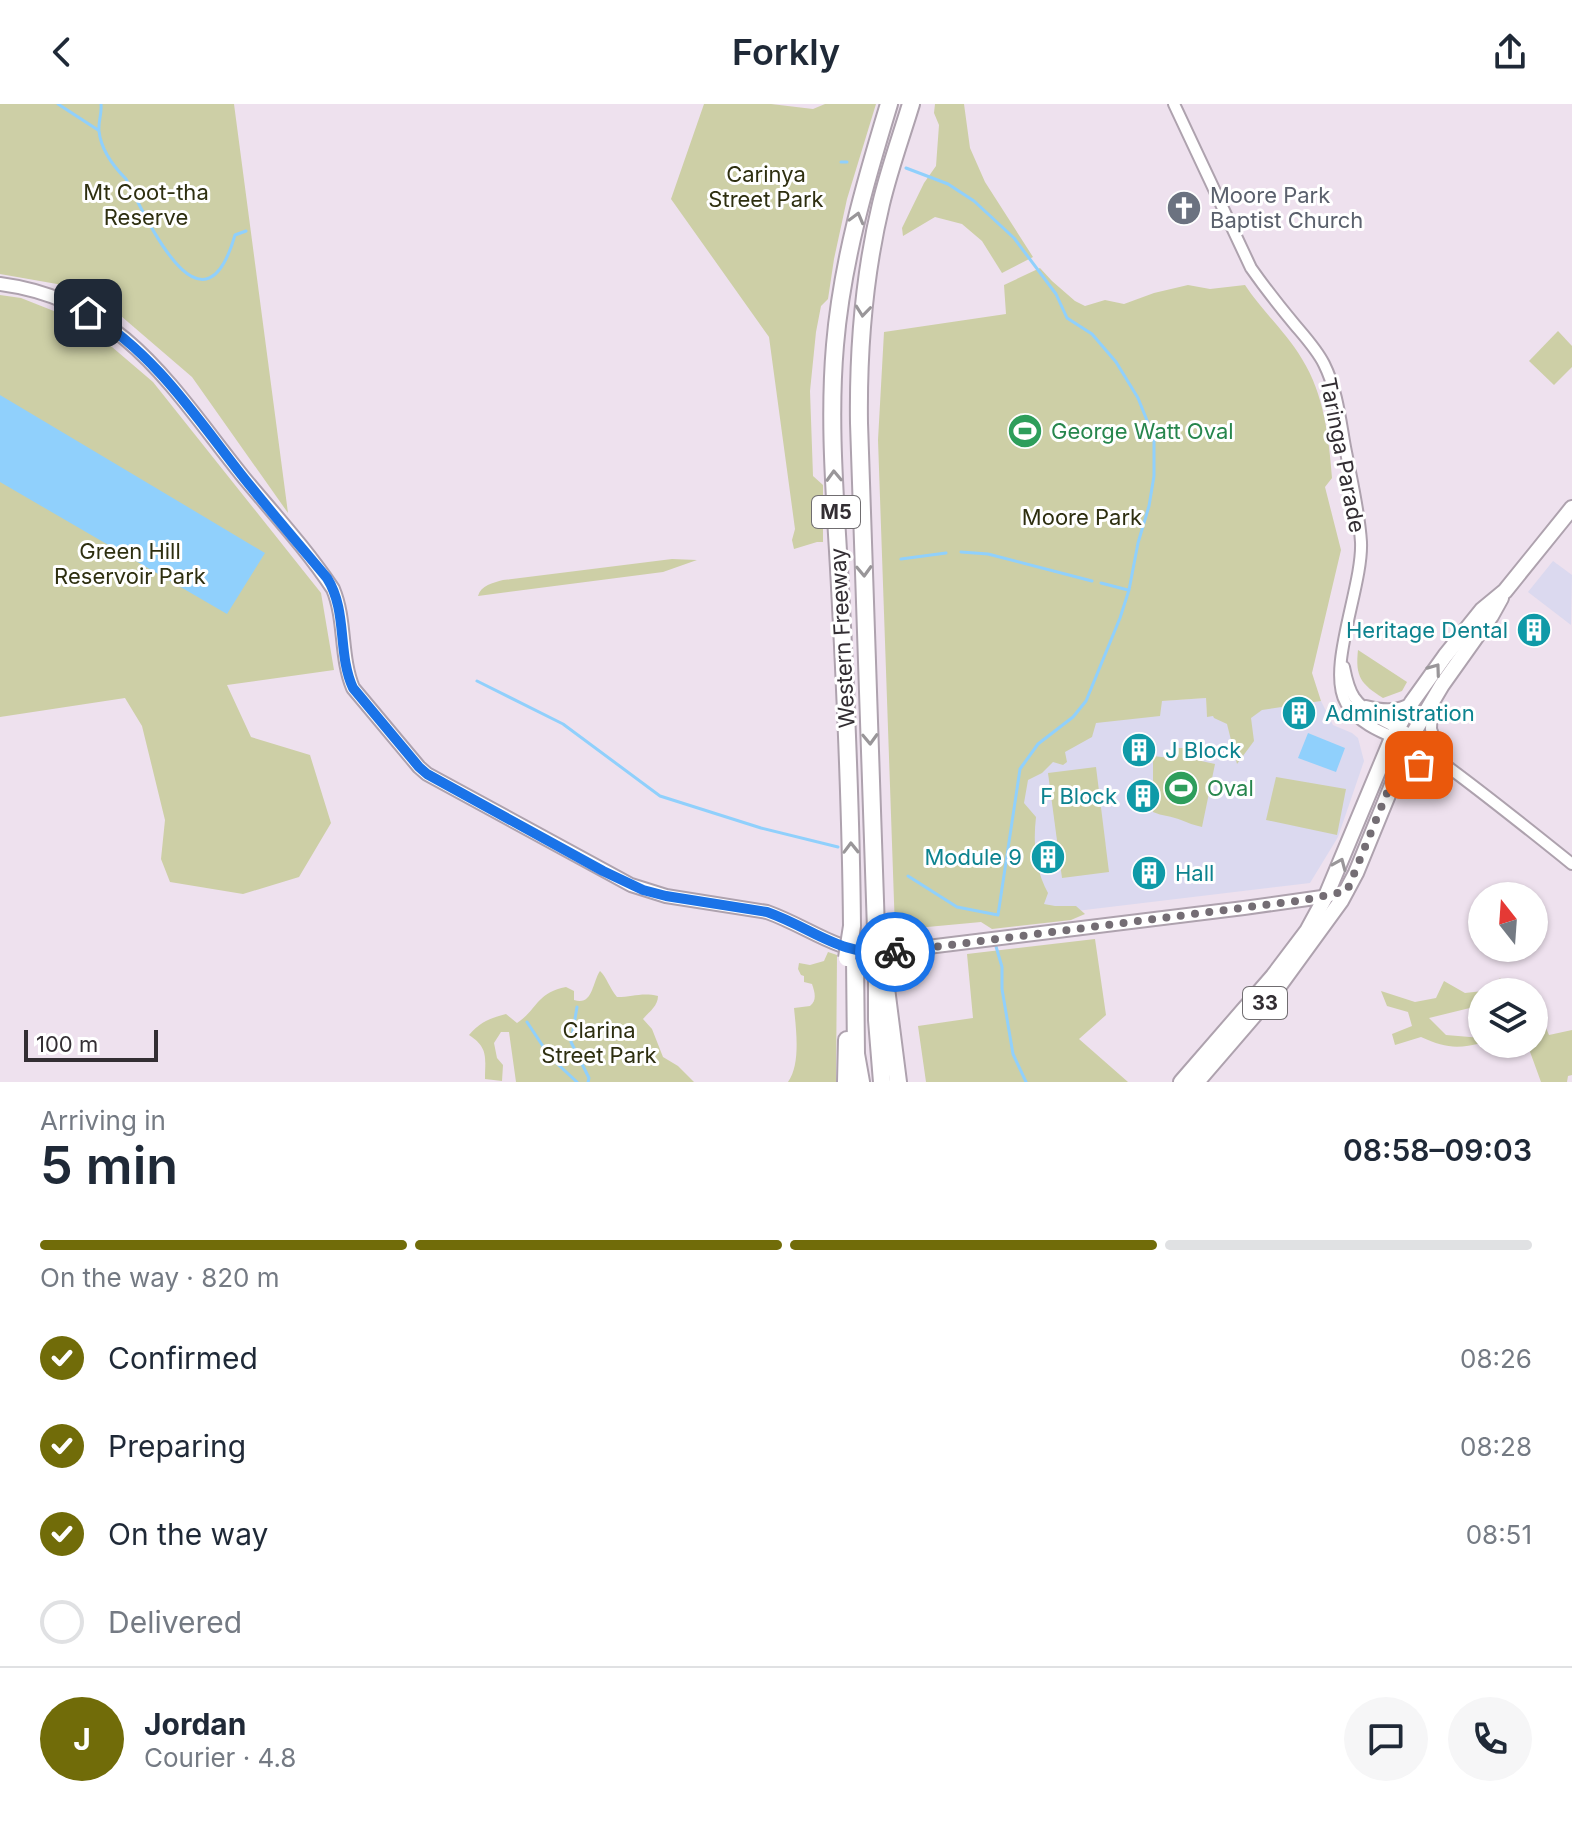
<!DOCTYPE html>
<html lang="en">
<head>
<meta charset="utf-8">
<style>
	body { margin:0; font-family:Inter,sans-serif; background:#f6f6f7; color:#1f2937; height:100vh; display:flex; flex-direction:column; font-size:30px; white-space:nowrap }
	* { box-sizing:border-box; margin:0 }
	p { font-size:26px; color:#747a83 }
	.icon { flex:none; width:44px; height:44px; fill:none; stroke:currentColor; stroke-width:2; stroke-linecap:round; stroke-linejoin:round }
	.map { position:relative; height:978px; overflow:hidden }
	.side { display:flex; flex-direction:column; background:#fff; flex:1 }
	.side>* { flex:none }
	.needle { width:52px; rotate:343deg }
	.controls { position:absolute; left:1468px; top:778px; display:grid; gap:16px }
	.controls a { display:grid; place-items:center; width:80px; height:80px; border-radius:50%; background:#fff; box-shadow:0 2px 6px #0004; font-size:40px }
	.scale { position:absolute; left:24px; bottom:20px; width:134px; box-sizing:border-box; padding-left:8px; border:4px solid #332e33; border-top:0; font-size:22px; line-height:28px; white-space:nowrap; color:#332e33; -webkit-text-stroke:6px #fff; paint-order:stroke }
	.pin { position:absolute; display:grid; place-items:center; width:68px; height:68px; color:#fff; margin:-34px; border-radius:16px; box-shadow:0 4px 12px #0006 }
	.courier { position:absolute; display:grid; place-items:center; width:80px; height:80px; margin:-40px; border:6px solid #1a73e8; border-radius:50%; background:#fff; color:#222; box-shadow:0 2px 10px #0007 }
	.summary em { font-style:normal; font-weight:600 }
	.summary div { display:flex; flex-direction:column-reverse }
	.summary { display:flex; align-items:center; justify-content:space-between; height:136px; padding:0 40px }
	h1 { font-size:52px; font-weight:600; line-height:60px }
	.bar { display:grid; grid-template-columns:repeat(4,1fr); gap:12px 8px; align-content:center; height:96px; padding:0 40px }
	.bar i { height:10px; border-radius:6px; background:#e0e1e3 }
	.bar .selected { background:#716c09 }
	.bar p { grid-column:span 4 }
	.line { display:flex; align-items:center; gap:20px; padding:0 40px; border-top:2px solid #e0e1e3 }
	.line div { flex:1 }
	.round { display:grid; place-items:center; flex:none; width:84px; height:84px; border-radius:42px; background:#f6f6f7 }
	ol { padding:0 40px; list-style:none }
	li { display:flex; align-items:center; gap:24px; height:88px }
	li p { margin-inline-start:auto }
	li .icon { padding:8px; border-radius:50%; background:#716c09; color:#fff; stroke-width:4 }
	li:last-child { color:#747a83 }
	li i { width:44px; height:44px; border:4px solid #e0e1e3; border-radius:50% }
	header { display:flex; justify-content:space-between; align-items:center; height:104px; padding:0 40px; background:#fff; font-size:36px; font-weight:600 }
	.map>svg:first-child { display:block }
	.education { fill:#dbd9ef }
	.green { fill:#cdcfa6 }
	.water { fill:#90d0fc }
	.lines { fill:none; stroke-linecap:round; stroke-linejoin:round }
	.stream { stroke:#90d0fc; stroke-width:3 }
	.tertiary-casing { stroke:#aea2ae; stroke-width:14 }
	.secondary-casing { stroke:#aea2ae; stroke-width:16 }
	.trunk-casing { stroke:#aea2ae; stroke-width:18 }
	.motorway-casing { stroke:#aea2ae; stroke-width:20 }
	.tertiary { stroke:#fff; stroke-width:10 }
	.secondary { stroke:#fff; stroke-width:12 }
	.trunk { stroke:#fff; stroke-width:14 }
	.motorway { stroke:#fff; stroke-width:16 }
	.motorway-bridge-casing { stroke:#aea2ae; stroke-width:20; stroke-linecap:butt }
	.motorway-bridge { stroke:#fff; stroke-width:16 }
	.oneway { stroke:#999699 }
	.done { stroke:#746d74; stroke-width:8; stroke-dasharray:0 14.4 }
	.route { stroke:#1a73e8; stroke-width:10 }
	.labels { text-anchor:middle; stroke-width:6; stroke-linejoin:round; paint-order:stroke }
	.shield { fill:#fff; stroke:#706d70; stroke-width:2 }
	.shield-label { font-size:20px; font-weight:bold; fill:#332e33 }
	.park-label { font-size:22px; fill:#2e2f10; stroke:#fff }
	.worship-label { font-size:22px; fill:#5b616d; stroke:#fff; text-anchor:start }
	.leisure-label { font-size:22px; fill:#27864d; stroke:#fff; text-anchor:start }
	.street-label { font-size:22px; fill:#332e33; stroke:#fff }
	.culture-label { font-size:22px; fill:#0d838f; stroke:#fff; text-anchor:end }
</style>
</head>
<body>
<header><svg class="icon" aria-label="back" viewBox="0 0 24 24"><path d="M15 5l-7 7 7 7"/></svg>Forkly<svg class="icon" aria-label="share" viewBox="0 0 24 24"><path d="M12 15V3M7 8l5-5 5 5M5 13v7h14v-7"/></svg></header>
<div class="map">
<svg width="1572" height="978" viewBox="0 0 1572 978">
	<rect width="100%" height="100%" fill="#eee1ee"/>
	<g class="education">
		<path d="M1553,457L1572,471L1571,521L1528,488Z"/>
		<path d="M1206,594L1207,612L1321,597L1333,621L1352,629L1358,634L1364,657L1338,733L1310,779L1018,814L1022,672L1090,620L1160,597Z"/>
	</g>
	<g class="green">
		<path d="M0,0H234L288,409L192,273L121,212L57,180L0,170Z"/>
		<path d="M704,0H771L813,5L825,0H876L847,95L834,155L828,195L821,202L816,228L810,287L813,372L823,381V438H817L794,445L792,436L795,425L769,233L671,95Z"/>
		<path d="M935,0H964L970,44L985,78L1033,153L1002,169L982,137L962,120L935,113L903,132L902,124L924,79L936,62L939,21L934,9Z"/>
		<path d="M1040,164L1052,177L1075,197L1085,202L1105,196L1124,200L1154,189L1188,181L1210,185L1245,181C1262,207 1286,228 1302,255C1324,290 1329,334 1332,374L1325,383L1341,446L1312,569L1321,597L1262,606L1251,614L1254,637L1237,660L1227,620L1214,614L1213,612L1207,613L1206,594L1162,597L1160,612L1096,619L1092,633L1065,648L1067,658L1063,661L1053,658L1042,669L1028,676L1024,699L1036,713C1033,739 1035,765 1048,789L1044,800L1055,802H1076L1085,810L1071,816L992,825L981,818L895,826L878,336L884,228L1006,210L1004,181Z"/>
		<path d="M0,191L21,194L74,215L112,243L153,278L321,489L334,566L227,581L251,633L310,651L331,719L299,773L243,790L170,778L161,755L165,716L142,622L125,594L0,613Z"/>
		<path d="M1558,227L1572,242V263L1554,281L1529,257Z"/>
		<path d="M672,455L697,456L663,468L478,492C481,481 493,479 503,476Z"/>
		<path d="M1358,546L1407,578L1402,587L1383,594C1361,580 1355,573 1358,546Z"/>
		<path d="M1173,644H1184L1183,653L1215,660L1202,723C1194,721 1188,719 1181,716C1172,712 1162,712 1153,708V652L1170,654Z"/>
		<path d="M1096,663L1109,768L1062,774L1048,669Z"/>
		<path d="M1276,673L1346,685L1337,731L1266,716Z"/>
		<path d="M1095,835L1106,911L1079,935L1128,978H926L918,922L973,914L967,850Z"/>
		<path d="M828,848L837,851L836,978H788C801,960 796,925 794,904L810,902C817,896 815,889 812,880L804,878V872L801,871L798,865L799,859L810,861L824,857Z"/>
		<path d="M600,867C606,872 610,885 617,893C633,893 642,888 658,892C658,902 649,908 643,915L652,925L663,953L678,962L694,978H516L509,928H501L494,939L497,954L503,961L502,977L485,975C485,954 489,944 469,931C480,918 490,914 506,910L517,919C538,905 536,889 566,883L574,887V896C593,902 592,879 600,867Z"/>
		<path d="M1500,874L1506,880L1501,888H1482V901L1429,914L1446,931L1482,934V939C1457,945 1445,944 1421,933L1395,941L1392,930L1412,922L1408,908L1387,902L1381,887L1415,898L1436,894L1444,877L1465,889L1492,886Z"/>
		<path d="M1540,910L1549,931L1572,926V971L1568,972L1567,978H1541L1529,945L1504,940H1534V911Z"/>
	</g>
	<g class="water">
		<path d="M0,291L265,449L227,510L0,378Z"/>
		<path d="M1308,629L1345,644L1336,668L1298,654Z"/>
	</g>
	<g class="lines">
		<g class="stream">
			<path d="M58,0L98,26"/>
			<path d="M101,0C102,10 98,18 99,27C101,46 113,62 126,75C147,115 203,242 235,131L246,127"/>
			<path d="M841,58H847"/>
			<path d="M906,64L948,80L974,97L1014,134L1056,190L1067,214L1092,230L1116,258L1138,294L1154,334V372L1149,402L1138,439L1129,486L1120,514L1086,597L1073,613L1038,640L1020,665L998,811L957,803L908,772"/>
			<path d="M961,448L988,450L1092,477"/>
			<path d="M901,455L946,449"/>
			<path d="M1101,479L1128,486"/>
			<path d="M477,577L563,620L660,692L761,724L838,743"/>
			<path d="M995,839L1002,863V885L1013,950L1026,978"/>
			<path d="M577,903L571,938L589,974L588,978"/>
			<path d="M527,918L550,953L577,978"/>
		</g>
		<g class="tertiary-casing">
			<g id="tertiary">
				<path d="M1174,0L1251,164C1265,184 1280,203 1295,221C1306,234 1317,246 1324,260C1337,286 1340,315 1345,343C1351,374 1359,406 1361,438C1363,482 1326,565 1346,599C1361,623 1387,630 1411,641C1424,647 1436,655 1448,663C1490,694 1531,727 1572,760"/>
				<path d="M1344,563C1346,573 1348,584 1354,593C1375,623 1422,626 1445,657"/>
				<path d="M1366,602C1381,606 1399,608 1412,598"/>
				<path d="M1432,603L1431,625L1438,645"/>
				<path d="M1398,666C1413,657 1429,662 1444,666"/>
			</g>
		</g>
		<g class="secondary-casing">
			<path id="secondary" d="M0,180C124,196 174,287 245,375C275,411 307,446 333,485C346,516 340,553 353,584L419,663L427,670L631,781L666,792L767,808C809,823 832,846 879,849L1244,804L1322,793L1347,787"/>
		</g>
		<g class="trunk-casing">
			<g id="trunk">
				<path d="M1181,978L1273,872L1307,827L1326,792L1392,634L1412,598L1445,552L1482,506L1505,487L1572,404"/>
				<path d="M1197,978L1277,885L1341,797L1356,769L1413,630L1442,581L1491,512L1501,494"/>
			</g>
		</g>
		<g class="motorway-casing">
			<g id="motorway">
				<path d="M852,822C851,709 846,596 840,483C836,403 828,322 835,241C842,158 865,79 889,0"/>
				<path d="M876,826L859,319C858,245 864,171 881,100C889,66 901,33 911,0"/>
				<path d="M855,854L856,950L861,978"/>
				<path d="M877,870L886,884L898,978"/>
				<path d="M877,876V916L882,978"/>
				<path d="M846,978L847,936"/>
			</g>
		</g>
		<use href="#tertiary" class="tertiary"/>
		<use href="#secondary" class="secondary"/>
		<use href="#trunk" class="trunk"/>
		<use href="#motorway" class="motorway"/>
		<g class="motorway-bridge-casing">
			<g id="motorway-bridge">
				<path d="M876,826L877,870"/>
				<path d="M847,854L852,822"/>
			</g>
		</g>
		<use href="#motorway-bridge" class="motorway-bridge"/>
	</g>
	<defs><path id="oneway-chevron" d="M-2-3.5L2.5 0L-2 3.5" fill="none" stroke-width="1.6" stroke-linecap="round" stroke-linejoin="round" transform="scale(2)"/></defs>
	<g class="oneway">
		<use href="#oneway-chevron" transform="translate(857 114) rotate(-75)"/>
		<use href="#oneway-chevron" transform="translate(863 207) rotate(96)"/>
		<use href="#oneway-chevron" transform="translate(834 372) rotate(-92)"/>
		<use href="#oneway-chevron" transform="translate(864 467) rotate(88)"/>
		<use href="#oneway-chevron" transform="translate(1435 565) rotate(-54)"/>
		<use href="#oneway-chevron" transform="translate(870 635) rotate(88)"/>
		<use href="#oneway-chevron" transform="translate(851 744) rotate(-91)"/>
		<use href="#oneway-chevron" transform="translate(1340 760) rotate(-67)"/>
	</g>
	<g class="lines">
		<path class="done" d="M895,848L1304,796L1347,787L1394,672L1403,663L1419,661"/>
		<path class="route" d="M88,209C153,248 194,310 240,369C268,405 298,439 327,474C348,507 337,549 353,584L419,663L427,670L603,767L643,786L666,792L767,808C815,825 839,853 895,848"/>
	</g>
	<defs>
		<g id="church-disc" transform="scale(1.8)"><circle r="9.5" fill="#6b7280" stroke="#fff"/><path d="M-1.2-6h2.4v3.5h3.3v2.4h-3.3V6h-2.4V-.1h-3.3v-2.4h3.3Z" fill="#fff"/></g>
		<g id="stadium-disc" transform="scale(1.8)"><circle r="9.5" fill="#2e9e5b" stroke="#fff"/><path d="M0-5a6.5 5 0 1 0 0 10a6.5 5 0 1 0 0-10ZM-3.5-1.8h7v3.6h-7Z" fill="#fff"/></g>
		<g id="building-disc" transform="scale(1.8)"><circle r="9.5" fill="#0f9aa8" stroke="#fff"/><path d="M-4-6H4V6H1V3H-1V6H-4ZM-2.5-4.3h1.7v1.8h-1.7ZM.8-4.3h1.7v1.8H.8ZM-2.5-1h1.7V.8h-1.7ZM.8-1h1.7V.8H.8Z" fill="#fff"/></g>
	</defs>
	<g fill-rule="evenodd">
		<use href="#church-disc" x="1184" y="104"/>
		<use href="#stadium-disc" x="1025" y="327"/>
		<use href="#building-disc" x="1534" y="526"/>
		<use href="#building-disc" x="1299" y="609"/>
		<use href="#building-disc" x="1139" y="646"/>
		<use href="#stadium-disc" x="1181" y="684"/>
		<use href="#building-disc" x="1143" y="692"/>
		<use href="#building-disc" x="1048" y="753"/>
		<use href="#building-disc" x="1149" y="769"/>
	</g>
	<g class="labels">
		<g class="shield">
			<rect x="812" y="392" width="48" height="32" rx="6"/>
			<rect x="1243" y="883" width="44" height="32" rx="6"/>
		</g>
		<g class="shield-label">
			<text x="836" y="415">M5</text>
			<text x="1265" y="906">33</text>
		</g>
		<g class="park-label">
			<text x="766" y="78">Carinya<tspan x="766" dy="25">Street Park</tspan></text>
			<text x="146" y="96">Mt Coot-tha<tspan x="146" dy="25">Reserve</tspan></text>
			<text x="1082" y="421">Moore Park</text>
			<text x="130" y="455">Green Hill<tspan x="130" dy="25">Reservoir Park</tspan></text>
			<text x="599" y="934">Clarina<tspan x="599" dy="25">Street Park</tspan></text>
		</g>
		<g class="worship-label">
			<text x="1210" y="99">Moore Park<tspan x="1210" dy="25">Baptist Church</tspan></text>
		</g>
		<g class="leisure-label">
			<text x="1051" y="335">George Watt Oval</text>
			<text x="1207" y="692">Oval</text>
		</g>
		<g class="street-label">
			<text transform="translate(1343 351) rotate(79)" y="8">Taringa Parade</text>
			<text transform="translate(842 534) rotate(-93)" y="8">Western Freeway</text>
		</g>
		<g class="culture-label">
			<text x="1508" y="534">Heritage Dental</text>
			<text x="1325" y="617" text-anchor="start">Administration</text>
			<text x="1165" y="654" text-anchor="start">J Block</text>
			<text x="1117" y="700">F Block</text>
			<text x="1022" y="761">Module 9</text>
			<text x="1175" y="777" text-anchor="start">Hall</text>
		</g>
	</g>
</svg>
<div class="controls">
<a><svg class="needle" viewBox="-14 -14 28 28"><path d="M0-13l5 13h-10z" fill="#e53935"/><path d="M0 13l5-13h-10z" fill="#747a83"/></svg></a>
<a><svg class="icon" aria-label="layers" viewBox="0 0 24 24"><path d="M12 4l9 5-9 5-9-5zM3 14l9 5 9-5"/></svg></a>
</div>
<div class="scale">100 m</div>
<div class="pin" style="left:1419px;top:661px;background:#ea580c"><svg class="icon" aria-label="bag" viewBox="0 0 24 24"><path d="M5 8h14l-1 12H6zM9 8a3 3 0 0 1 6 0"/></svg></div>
<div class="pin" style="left:88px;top:209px;background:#1f2937"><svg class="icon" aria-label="home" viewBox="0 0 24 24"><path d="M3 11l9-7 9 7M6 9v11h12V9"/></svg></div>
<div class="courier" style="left:895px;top:848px"><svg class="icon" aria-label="bike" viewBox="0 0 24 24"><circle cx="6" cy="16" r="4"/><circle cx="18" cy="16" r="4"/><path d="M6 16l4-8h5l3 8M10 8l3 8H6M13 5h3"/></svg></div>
</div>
<section class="side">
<div class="summary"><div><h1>5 min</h1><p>Arriving in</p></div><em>08:58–09:03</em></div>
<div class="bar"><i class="selected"></i><i class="selected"></i><i class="selected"></i><i></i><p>On the way · 820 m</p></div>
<ol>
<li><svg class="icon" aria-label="check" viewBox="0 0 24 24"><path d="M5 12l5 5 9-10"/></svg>Confirmed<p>08:26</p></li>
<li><svg class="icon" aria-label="check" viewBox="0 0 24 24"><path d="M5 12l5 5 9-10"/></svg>Preparing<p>08:28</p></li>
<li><svg class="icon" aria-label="check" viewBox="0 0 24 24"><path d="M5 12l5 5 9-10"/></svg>On the way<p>08:51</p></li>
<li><i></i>Delivered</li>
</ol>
<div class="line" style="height:144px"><b class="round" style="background:#716c09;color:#fff">J</b><div><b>Jordan</b><p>Courier · 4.8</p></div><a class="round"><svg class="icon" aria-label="chat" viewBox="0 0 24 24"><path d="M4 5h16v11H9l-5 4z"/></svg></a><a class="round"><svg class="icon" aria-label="phone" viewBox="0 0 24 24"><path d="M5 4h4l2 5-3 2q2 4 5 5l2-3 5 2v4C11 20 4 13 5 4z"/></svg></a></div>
</section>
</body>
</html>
